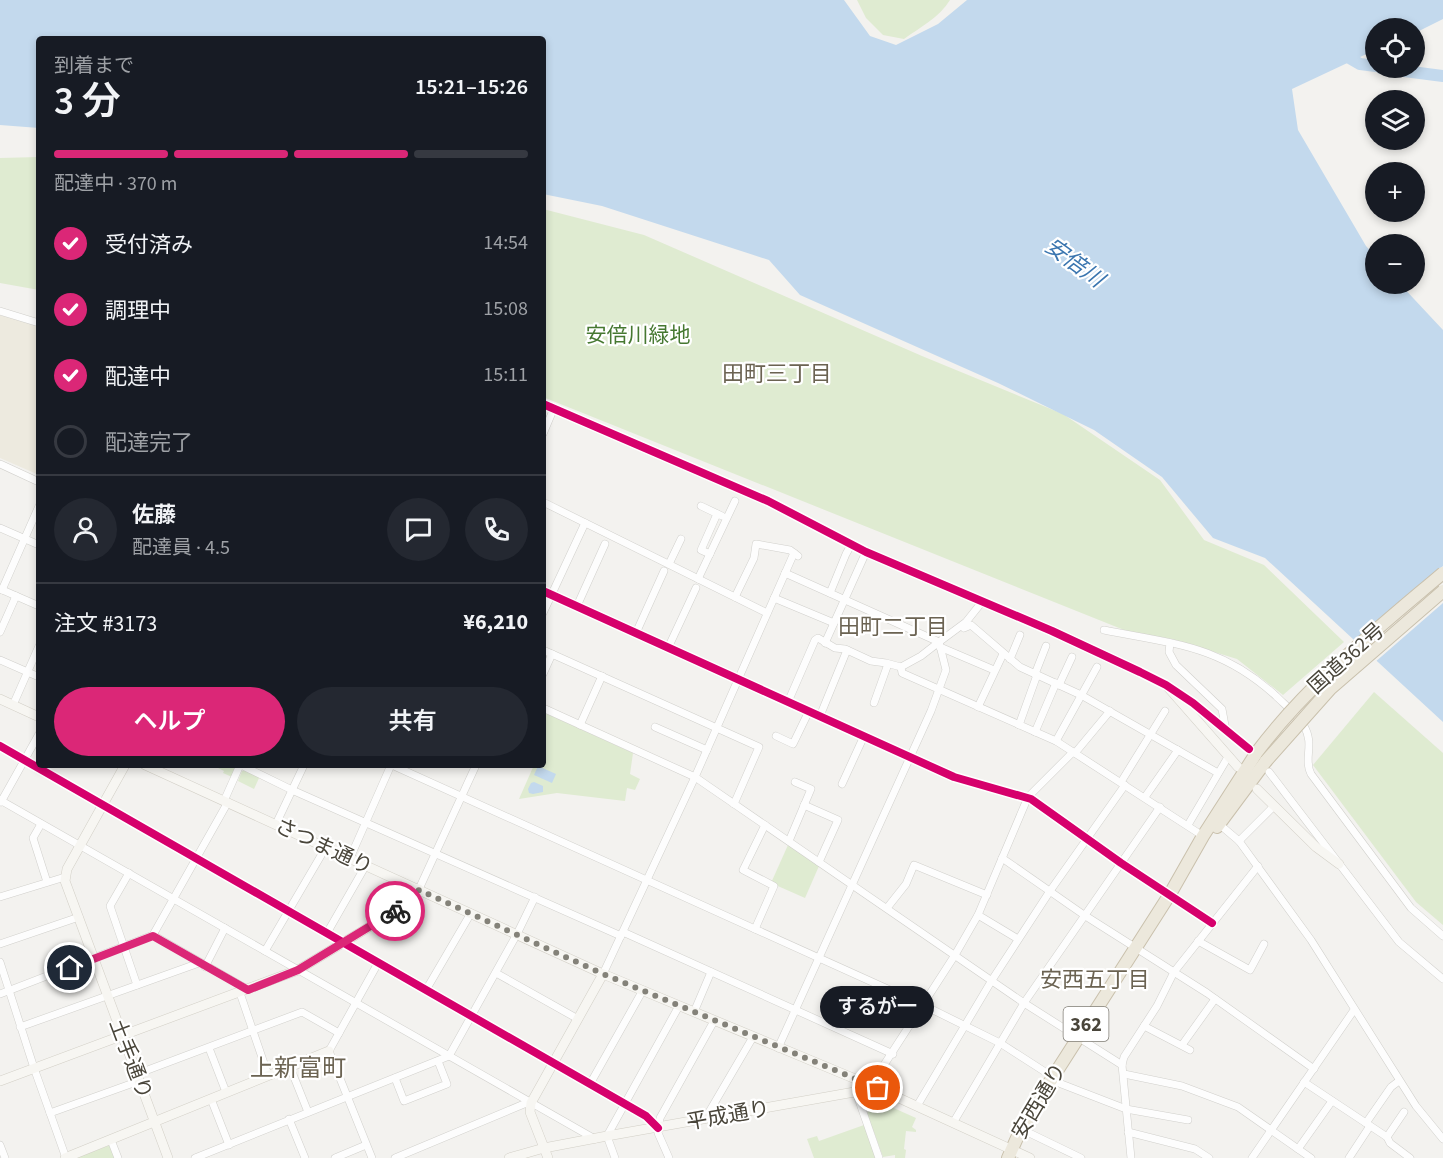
<!DOCTYPE html>
<html lang="ja">
<head>
<meta charset="utf-8">
<style>
	body { margin:0; font-family:"Source Sans 3","Noto Sans JP",sans-serif; background:#242831; color:#f1f3f6; height:100vh; display:flex; flex-direction:column; font-size:22px; white-space:nowrap }
	* { box-sizing:border-box; margin:0 }
	p { font-size:20px; color:#9ea1a6 }
	.icon { flex:none; width:33px; height:33px; fill:none; stroke:currentColor; stroke-width:2; stroke-linecap:round; stroke-linejoin:round }
	.map { position:relative; flex:1; overflow:hidden }
	.panel { position:absolute; left:36px; top:36px; width:510px; height:732px; display:flex; flex-direction:column; background:#171b24; border-radius:6px; box-shadow:0 3px 9px #0003 }
	.panel>* { flex:none }
	.buttons { position:absolute; left:1365px; top:18px; display:grid; gap:12px }
	.buttons a { display:grid; place-items:center; width:60px; height:60px; border-radius:50%; background:#171b24; box-shadow:0 3px 9px #0003; font-size:30px }
	.pin { position:absolute; display:grid; place-items:center; width:51px; height:51px; color:#fff; margin:-26px; border:3px solid #fff; border-radius:50%; box-shadow:0 2px 6px #0007 }
	.courier { position:absolute; display:grid; place-items:center; width:60px; height:60px; margin:-30px; border:4px solid #db2777; border-radius:50%; background:#fff; color:#222; box-shadow:0 2px 8px #0007 }
	.bubble { position:absolute; height:42px; border-radius:21px; background:#171b24; box-shadow:0 3px 9px #0003; font-size:20px; font-weight:600; line-height:42px; text-align:center }
	.summary em { font-style:normal; font-weight:600 }
	.summary div { display:flex; flex-direction:column-reverse }
	.summary { display:flex; align-items:center; justify-content:space-between; height:102px; padding:0 18px }
	h1 { font-size:39px; font-weight:600; line-height:45px }
	.bar { display:grid; grid-template-columns:repeat(4,1fr); gap:9px 6px; align-content:center; height:72px; padding:0 18px }
	.bar i { height:8px; border-radius:4px; background:#363941 }
	.bar .current { background:#db2777 }
	.bar p { grid-column:span 4 }
	.line { display:flex; align-items:center; gap:15px; padding:0 18px; border-top:2px solid #363941 }
	.line div { flex:1 }
	.round { display:grid; place-items:center; flex:none; width:63px; height:63px; border-radius:32px; background:#242831 }
	ol { padding:0 18px; list-style:none }
	li { display:flex; align-items:center; gap:18px; height:66px }
	li p { margin-inline-start:auto }
	li .icon { padding:6px; border-radius:50%; background:#db2777; color:#fff; stroke-width:4 }
	li:last-child { color:#9ea1a6 }
	li i { width:33px; height:33px; border:3px solid #363941; border-radius:50% }
	.button { display:flex; gap:12px; margin-top:auto; padding:12px 18px }
	.button a { flex:1; height:69px; border-radius:36px; background:#db2777; color:#fff; font-size:24px; font-weight:600; line-height:69px; text-align:center }
	.button a+a { background:#242831; color:#f1f3f6 }
	.map>svg:first-child { display:block }
	.education { fill:#edeadf }
	.green { fill:#dfebd1 }
	.water { fill:#c3d9ed }
	.pier { fill:#f3f2ef }
	.lines { fill:none; stroke-linecap:round; stroke-linejoin:round }
	.river { stroke:#c3d9ed; stroke-width:12 }
	.street-casing { stroke:#d1d0cc; stroke-width:8 }
	.secondary-casing { stroke:#d2cfc6; stroke-width:10 }
	.highway-casing { stroke:#c9c0ac; stroke-width:14 }
	.street { stroke:#fdfdfd; stroke-width:7 }
	.secondary { stroke:#f7f6f2; stroke-width:9 }
	.highway { stroke:#ece8dc; stroke-width:12 }
	.highway-bridge-casing { stroke:#c9c0ac; stroke-width:14; stroke-linecap:butt }
	.highway-bridge { stroke:#ece8dc; stroke-width:12 }
	.cycleway-casing { stroke:#fff; stroke-width:11 }
	.cycleway { stroke:#d6006c; stroke-width:8 }
	.done { stroke:#848279; stroke-width:6; stroke-dasharray:0 10.8 }
	.route { stroke:#db2777; stroke-width:8 }
	.labels { text-anchor:middle; stroke-width:4.5; stroke-linejoin:round; paint-order:stroke }
	.shield { fill:#fff; stroke:#807d75; stroke-width:1.5 }
	.shield-label { font-size:20px; font-weight:bold; fill:#49453a }
	.park-label { font-size:21px; fill:#467831; stroke:#fff }
	.street-label { font-size:21px; fill:#49453a; stroke:#fff }
	.water-label { font-size:22px; font-style:italic; fill:#3a75af; stroke:#fff }
	.neighbourhood-label { font-size:22px; fill:#6b6352; stroke:#fff }
	.quarter-label { font-size:24px; fill:#6b6352; stroke:#fff }
</style>
</head>
<body>
<div class="map">
<svg width="1443" height="1158" viewBox="0 0 1443 1158">
	<rect width="100%" height="100%" fill="#f3f2ef"/>
	<path class="education" d="M0,315L39,326V475L0,458Z"/>
	<g class="green">
		<path d="M857,0H950C940,17 919,28 904,39L883,35L866,18Z"/>
		<path d="M39,157V290L0,283V158Z"/>
		<path d="M543,209L644,235L922,356L1063,414L1160,480L1204,540L1264,565L1344,642L1283,695L1237,659L1172,639L1129,632L543,397Z"/>
		<path d="M1374,692L1443,753V925L1416,902L1313,765Z"/>
		<path d="M543,712L633,753L630,774L640,779L635,790L627,788L625,801L557,793L519,799L534,765H543Z"/>
		<path d="M212,765H235L236,768L232,777L223,773L224,771Z"/>
		<path d="M246,770L260,776L254,789L238,781L242,771Z"/>
		<path d="M788,845L819,866L805,898L771,883Z"/>
		<path d="M878,1101L916,1118L912,1127L916,1130V1132L906,1131L904,1149L906,1150L905,1158H895V1155L883,1157L867,1113Z"/>
		<path d="M864,1125L876,1158H814L807,1139L817,1136L819,1141Z"/>
		<path d="M110,1145L115,1158H76Z"/>
	</g>
	<g class="water">
		<path d="M0,0H844L870,36L896,45L938,24L967,0H1443V19L1415,33L1414,28H1376L1375,50L1292,89L1298,130L1366,246L1375,256L1376,284H1400L1443,330V722L1265,558L1213,538L1162,477L1094,430L998,383L800,295L769,260L602,206L543,194V39H39V128L0,125Z"/>
		<path d="M538,766L556,774L552,783L534,775Z"/>
		<path d="M534,782L543,786V792L533,794L529,793L528,789L531,783Z"/>
	</g>
	<path class="pier" d="M1443,566V603L1374,663L1352,643Z"/>
	<g class="lines">
		<g class="river">
			<path d="M1341,53L1360,64L1376,66"/>
			<path d="M1381,68L1443,76"/>
		</g>
		<g class="street-casing">
			<g id="street">
				<path d="M0,311L39,323"/>
				<path d="M543,404L768,501L866,552L1052,631L1140,672L1166,685L1193,703L1249,749"/>
				<path d="M543,434L554,408"/>
				<path d="M0,464L39,482"/>
				<path d="M543,502L767,613"/>
				<path d="M701,506L722,516"/>
				<path d="M0,528L39,545"/>
				<path d="M710,554L701,550L717,514"/>
				<path d="M669,564L681,539"/>
				<path d="M785,573L939,642L921,656L901,667L886,663L871,661L845,649L835,648L818,638L815,640L788,702"/>
				<path d="M698,579L735,501"/>
				<path d="M0,589L39,606"/>
				<path d="M2,590L39,506"/>
				<path d="M543,591L954,777L1031,799L1121,863L1212,923"/>
				<path d="M830,593L846,554L851,545"/>
				<path d="M735,597L754,558L756,544L790,550L798,556"/>
				<path d="M774,598L834,623"/>
				<path d="M577,606L605,544"/>
				<path d="M543,613L585,523"/>
				<path d="M964,628L971,625L1020,667L1081,695L1218,773"/>
				<path d="M1104,630C1174,644 1220,645 1276,696C1285,705 1297,714 1304,726C1315,745 1303,759 1311,774L1411,908L1443,936"/>
				<path d="M0,632L16,596"/>
				<path d="M636,633L664,571"/>
				<path d="M825,643L866,552"/>
				<path d="M1170,643L1169,652L1176,665L1222,709L1226,731"/>
				<path d="M940,647L994,670"/>
				<path d="M668,648L696,588"/>
				<path d="M543,650L552,654"/>
				<path d="M1010,659L1020,635"/>
				<path d="M0,660L39,677"/>
				<path d="M901,667L902,673L1056,741L1203,836"/>
				<path d="M543,674L552,654L759,747L734,804"/>
				<path d="M1035,674L1046,646"/>
				<path d="M1059,685L1072,657"/>
				<path d="M874,703L888,664"/>
				<path d="M13,705L39,646"/>
				<path d="M978,707L1003,654"/>
				<path d="M543,708L695,777L1024,1003L1122,1065"/>
				<path d="M820,716L847,650"/>
				<path d="M580,725L602,676"/>
				<path d="M1019,725L1037,675"/>
				<path d="M655,727L707,750"/>
				<path d="M1035,732L1056,683"/>
				<path d="M776,736L793,744L809,711"/>
				<path d="M1056,741L1097,667"/>
				<path d="M0,746L646,1116L658,1128"/>
				<path d="M1075,753L1110,711"/>
				<path d="M241,765L292,790L621,936"/>
				<path d="M392,765L923,1005L1000,1043L1053,1077"/>
				<path d="M1269,772L1399,942L1443,979"/>
				<path d="M1121,782L1165,711"/>
				<path d="M842,784L864,736"/>
				<path d="M1145,797L1178,750"/>
				<path d="M0,800L595,1139"/>
				<path d="M224,801L240,765"/>
				<path d="M1,802L39,734"/>
				<path d="M804,805L838,820L819,862"/>
				<path d="M41,824L33,838L47,882"/>
				<path d="M276,824L304,765"/>
				<path d="M1219,824L1239,841L1311,940L1416,1106L1443,1139"/>
				<path d="M1188,825L1228,757"/>
				<path d="M789,841L811,789L795,782"/>
				<path d="M1239,841L1274,806"/>
				<path d="M350,858L391,765"/>
				<path d="M1002,858L1084,915L1207,993L1314,1069"/>
				<path d="M129,873L110,906L137,985"/>
				<path d="M419,889L476,765"/>
				<path d="M0,897L65,877"/>
				<path d="M887,908L906,884L914,865L987,895"/>
				<path d="M978,915L1018,939"/>
				<path d="M755,929L774,886L743,870L765,825"/>
				<path d="M623,932L893,1054"/>
				<path d="M327,933L366,865"/>
				<path d="M153,935L247,989"/>
				<path d="M1198,941L1250,970L1264,944"/>
				<path d="M0,944L79,917"/>
				<path d="M265,951L326,847"/>
				<path d="M0,962L34,1068L66,1158"/>
				<path d="M205,967L225,928"/>
				<path d="M496,973L578,1019"/>
				<path d="M603,974L695,777L794,553"/>
				<path d="M426,990L471,913"/>
				<path d="M240,993L268,1075"/>
				<path d="M0,994L153,935L228,802"/>
				<path d="M694,1012L711,972"/>
				<path d="M1144,1026L1190,1050"/>
				<path d="M20,1027L199,963"/>
				<path d="M1182,1045L1215,999"/>
				<path d="M209,1048L226,1092"/>
				<path d="M778,1048L931,711L946,670L939,642L966,622L982,602"/>
				<path d="M290,1067L308,1112"/>
				<path d="M137,1074L302,1012L339,1033"/>
				<path d="M1124,1074L1182,1086L1238,1107L1311,1158"/>
				<path d="M395,1078L404,1101L447,1084L438,1061"/>
				<path d="M1051,1080L1126,1109L1188,1120"/>
				<path d="M1304,1082L1387,1137L1390,1143L1410,1158"/>
				<path d="M590,1084L643,990"/>
				<path d="M871,1085L955,955L978,915L1028,797L1073,752"/>
				<path d="M856,1092L879,1158"/>
				<path d="M211,1099L229,1145"/>
				<path d="M917,1106L992,980L1050,891L1125,785"/>
				<path d="M50,1113L139,1081"/>
				<path d="M289,1119L305,1158"/>
				<path d="M705,1119L753,1037"/>
				<path d="M953,1123L1024,1003L1160,807"/>
				<path d="M1366,1123L1391,1087L1399,1081"/>
				<path d="M1021,1129L1081,1158"/>
				<path d="M1128,1132L1195,1149L1209,1158"/>
				<path d="M1387,1137L1404,1112"/>
				<path d="M111,1140L118,1158"/>
				<path d="M0,1145L5,1158"/>
				<path d="M1298,1149L1332,1101"/>
				<path d="M195,1158L449,1056L517,934L535,897"/>
				<path d="M335,1158L366,1145"/>
				<path d="M372,1158L329,1051L378,963"/>
				<path d="M395,1158L524,1104L531,1103"/>
				<path d="M615,1158L607,1136L679,1006"/>
				<path d="M669,1158L658,1133L660,1118L714,1021"/>
				<path d="M1131,1158L1122,1065L1124,1057L1157,1006L1174,972L1258,866"/>
				<path d="M1252,1158L1354,1010"/>
				<path d="M1349,1158L1370,1126"/>
			</g>
		</g>
		<g class="secondary-casing">
			<g id="secondary">
				<path d="M1166,685L1238,767"/>
				<path d="M0,699L39,717"/>
				<path d="M125,765L67,869L65,881L168,1158"/>
				<path d="M145,765L603,974L877,1088L1030,1158"/>
				<path d="M1257,789L1316,847L1339,864"/>
				<path d="M0,1081L298,970L412,901L419,889"/>
				<path d="M65,1158L329,1051"/>
				<path d="M509,1158L544,1148L607,1136L877,1088"/>
				<path d="M548,1158L530,1112L531,1103L603,974"/>
			</g>
		</g>
		<g class="highway-casing">
			<g id="highway">
				<path d="M1217,827L1266,761"/>
				<path d="M1008,1158L1021,1129L1053,1077L1170,894L1203,836L1257,752"/>
			</g>
		</g>
		<use href="#street" class="street"/>
		<use href="#secondary" class="secondary"/>
		<use href="#highway" class="highway"/>
		<g class="highway-bridge-casing">
			<g id="highway-bridge">
				<path d="M1257,752C1309,683 1377,629 1443,573"/>
				<path d="M1266,761L1330,689L1443,591"/>
			</g>
		</g>
		<use href="#highway-bridge" class="highway-bridge"/>
		<g class="cycleway-casing">
			<g id="cycleway">
				<path d="M543,404L768,501L866,552L1052,631L1140,672L1166,685L1193,703L1249,749"/>
				<path d="M543,591L954,777L1031,799L1121,863L1212,923"/>
				<path d="M0,746L646,1116L658,1128"/>
			</g>
		</g>
		<use href="#cycleway" class="cycleway"/>
	</g>
	<g class="lines">
		<path class="done" d="M395,911L412,901L419,890L603,974L878,1088"/>
		<path class="route" d="M70,968L153,936L248,990L298,970L395,911"/>
	</g>
	<g class="labels">
		<rect class="shield" x="1063.5" y="1007" width="45" height="34" rx="4.5"/>
		<g class="shield-label">
			<text x="1086" y="1031">362</text>
		</g>
		<g class="park-label">
			<text x="638" y="342">安倍川緑地</text>
		</g>
		<g class="street-label">
			<text transform="translate(1346 658) rotate(-42)" y="7">国道362号</text>
			<text transform="translate(324 846) rotate(25)" y="7">さつま通り</text>
			<text transform="translate(131 1059) rotate(69)" y="7">土手通り</text>
			<text transform="translate(1039 1101) rotate(-59)" y="7">安西通り</text>
			<text transform="translate(728 1115) rotate(-10)" y="7">平成通り</text>
		</g>
		<g class="water-label">
			<text transform="translate(1075 262) rotate(36)" y="8">安倍川</text>
		</g>
		<g class="neighbourhood-label">
			<text x="777" y="381">田町三丁目</text>
			<text x="893" y="634">田町二丁目</text>
			<text x="1095" y="987">安西五丁目</text>
		</g>
		<g class="quarter-label">
			<text x="298" y="1076">上新富町</text>
		</g>
	</g>
</svg>
<div class="buttons">
<a><svg class="icon" aria-label="locate" viewBox="0 0 24 24"><circle cx="12" cy="12" r="6"/><path d="M12 2v4M12 18v4M2 12h4M18 12h4"/></svg></a>
<a><svg class="icon" aria-label="layers" viewBox="0 0 24 24"><path d="M12 4l9 5-9 5-9-5zM3 14l9 5 9-5"/></svg></a>
<a>+</a>
<a>−</a>
</div>
<div class="pin" style="left:878px;top:1088px;background:#ea580c"><svg class="icon" aria-label="bag" viewBox="0 0 24 24"><path d="M5 8h14l-1 12H6zM9 8a3 3 0 0 1 6 0"/></svg></div>
<div class="pin" style="left:70px;top:968px;background:#1f2937"><svg class="icon" aria-label="home" viewBox="0 0 24 24"><path d="M3 11l9-7 9 7M6 9v11h12V9"/></svg></div>
<div class="courier" style="left:395px;top:911px"><svg class="icon" aria-label="bike" viewBox="0 0 24 24"><circle cx="6" cy="16" r="4"/><circle cx="18" cy="16" r="4"/><path d="M6 16l4-8h5l3 8M10 8l3 8H6M13 5h3"/></svg></div>
<div class="bubble" style="left:820px;top:986px;width:114px">するが一</div>
<section class="panel">
<div class="summary"><div><h1>3 分</h1><p>到着まで</p></div><em>15:21–15:26</em></div>
<div class="bar"><i class="current"></i><i class="current"></i><i class="current"></i><i></i><p>配達中 · 370 m</p></div>
<ol>
<li><svg class="icon" aria-label="check" viewBox="0 0 24 24"><path d="M5 12l5 5 9-10"/></svg>受付済み<p>14:54</p></li>
<li><svg class="icon" aria-label="check" viewBox="0 0 24 24"><path d="M5 12l5 5 9-10"/></svg>調理中<p>15:08</p></li>
<li><svg class="icon" aria-label="check" viewBox="0 0 24 24"><path d="M5 12l5 5 9-10"/></svg>配達中<p>15:11</p></li>
<li><i></i>配達完了</li>
</ol>
<div class="line" style="height:108px"><a class="round"><svg class="icon" aria-label="person" viewBox="0 0 24 24"><circle cx="12" cy="8" r="4"/><path d="M4 21q1-7 8-7t8 7"/></svg></a><div><b>佐藤</b><p>配達員 · 4.5</p></div><a class="round"><svg class="icon" aria-label="chat" viewBox="0 0 24 24"><path d="M4 5h16v11H9l-5 4z"/></svg></a><a class="round"><svg class="icon" aria-label="phone" viewBox="0 0 24 24"><path d="M5 4h4l2 5-3 2q2 4 5 5l2-3 5 2v4C11 20 4 13 5 4z"/></svg></a></div>
<div class="line" style="height:78px"><div>注文 #3173</div><b>¥6,210</b></div>
<div class="button"><a>ヘルプ</a><a>共有</a></div>
</section>
</div>
</body>
</html>
